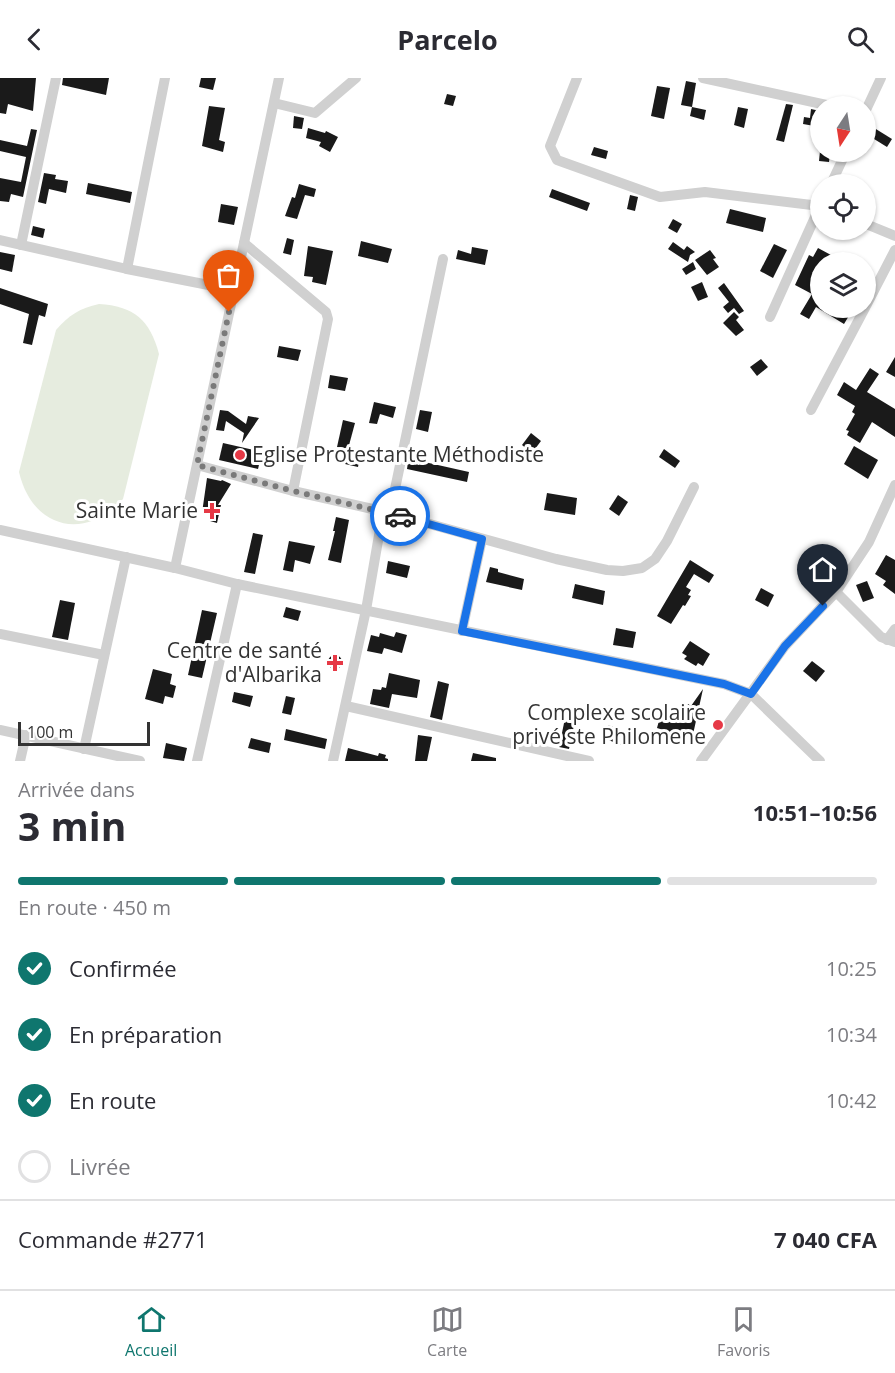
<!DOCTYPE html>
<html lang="fr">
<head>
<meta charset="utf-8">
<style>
	body { margin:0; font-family:"Open Sans",sans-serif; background:#f2f2f3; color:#2b2b33; height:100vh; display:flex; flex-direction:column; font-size:22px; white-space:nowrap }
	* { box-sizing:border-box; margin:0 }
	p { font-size:20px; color:#7c7c81 }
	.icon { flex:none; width:33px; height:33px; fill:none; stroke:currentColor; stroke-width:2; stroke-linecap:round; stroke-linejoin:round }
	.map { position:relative; height:683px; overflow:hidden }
	.details { display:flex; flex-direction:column; background:#fff; flex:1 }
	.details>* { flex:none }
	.needle { width:39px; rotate:192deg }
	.buttons { position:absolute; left:810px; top:18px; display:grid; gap:12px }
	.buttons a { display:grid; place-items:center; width:66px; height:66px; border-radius:50%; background:#fff; box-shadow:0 2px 4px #0004; font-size:30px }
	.scale { position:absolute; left:18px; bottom:15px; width:132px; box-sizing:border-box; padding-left:6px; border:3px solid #333; border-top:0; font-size:16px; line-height:21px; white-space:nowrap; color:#333; -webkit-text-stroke:4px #fff; paint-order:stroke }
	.pin { position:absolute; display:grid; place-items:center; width:51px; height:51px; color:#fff; margin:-62px -26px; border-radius:50% 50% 50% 0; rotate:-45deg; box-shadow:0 0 6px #0007 }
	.pin .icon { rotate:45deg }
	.courier { position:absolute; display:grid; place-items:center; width:60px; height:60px; margin:-30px; border:4px solid #1a73e8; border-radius:50%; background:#fff; color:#222; box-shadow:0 2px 8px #0007 }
	.headline em { font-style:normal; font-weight:700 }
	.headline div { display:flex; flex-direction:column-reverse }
	.headline { display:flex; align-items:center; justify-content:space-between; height:102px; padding:0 18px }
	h1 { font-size:39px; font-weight:700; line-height:45px }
	.bar { display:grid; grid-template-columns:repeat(4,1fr); gap:9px 6px; align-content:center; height:72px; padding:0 18px }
	.bar i { height:8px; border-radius:4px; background:#e1e1e2 }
	.bar .on { background:#0f766e }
	.bar p { grid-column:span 4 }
	.line { display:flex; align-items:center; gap:15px; padding:0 18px; border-top:2px solid #e1e1e2 }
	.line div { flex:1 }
	ol { padding:0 18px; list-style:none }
	li { display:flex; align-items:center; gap:18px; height:66px }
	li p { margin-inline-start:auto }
	li .icon { padding:6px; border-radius:50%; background:#0f766e; color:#fff; stroke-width:4 }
	li:last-child { color:#7c7c81 }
	li i { width:33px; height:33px; border:3px solid #e1e1e2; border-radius:50% }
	header { display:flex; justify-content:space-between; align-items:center; height:78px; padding:0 18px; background:#fff; font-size:27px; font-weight:700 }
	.menu { display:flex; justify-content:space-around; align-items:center; height:84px; border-top:2px solid #e1e1e2; background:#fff; font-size:16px; color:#7c7c81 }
	.menu a { display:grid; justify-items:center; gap:3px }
	.menu .on { color:#0f766e }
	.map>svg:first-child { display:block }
	.green { fill:#e6ecdf }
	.building { fill:#1a1a1a }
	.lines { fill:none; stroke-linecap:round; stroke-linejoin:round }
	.minor { stroke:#d0d0d0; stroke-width:10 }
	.done { stroke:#7a7a7a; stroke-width:6; stroke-dasharray:0 10.8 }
	.route { stroke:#1a73e8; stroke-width:8 }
	.poi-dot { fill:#e63946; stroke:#fff; stroke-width:2 }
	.labels { text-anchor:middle; stroke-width:6; stroke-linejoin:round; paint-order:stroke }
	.poi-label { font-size:21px; fill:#333; stroke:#fff; text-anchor:end }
</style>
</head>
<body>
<header><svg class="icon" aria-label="back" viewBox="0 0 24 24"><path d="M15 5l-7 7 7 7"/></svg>Parcelo<svg class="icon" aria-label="search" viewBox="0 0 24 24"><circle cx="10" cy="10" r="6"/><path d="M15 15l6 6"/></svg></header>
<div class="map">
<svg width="895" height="683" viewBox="0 0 895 683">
	<rect width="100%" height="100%" fill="#fff"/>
	<path class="green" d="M99,226C134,228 150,242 159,276L123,421C84,464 32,450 19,394L56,252C69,237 80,230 99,226Z"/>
	<g class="building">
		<path d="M0,0H36L33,33L8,26L6,36L0,35Z"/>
		<path d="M63,0H109L106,17L62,7Z"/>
		<path d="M201,0H216L213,12L199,9Z"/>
		<path d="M686,3L696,5L692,29L681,27Z"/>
		<path d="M657,8L670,10L664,41L651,38Z"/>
		<path d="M447,16L456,18L453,28L444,26Z"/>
		<path d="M786,26L793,27L784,64L776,62Z"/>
		<path d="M209,28L225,30L219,62L225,64L223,74L202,68Z"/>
		<path d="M692,29L706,32L704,42L690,38Z"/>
		<path d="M738,29L748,31L744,50L734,47Z"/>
		<path d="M811,31L820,33V49L803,46L804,39L810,40Z"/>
		<path d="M294,38L304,40L302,51L293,50Z"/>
		<path d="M871,48L892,61L887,69L866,56Z"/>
		<path d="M308,50L325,55L326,53L338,59L330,74L319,68L321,64L306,60Z"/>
		<path d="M31,51L37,52L23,119L11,116L9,124L0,123V100L21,104L26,79L0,73V62L27,68Z"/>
		<path d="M594,69L608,73L606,81L591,77Z"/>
		<path d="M820,73L830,75L829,84L819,83Z"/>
		<path d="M44,95L56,97L55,101L68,103L66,115L49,111L46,126L38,124Z"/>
		<path d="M88,105L132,114L130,125L86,116Z"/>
		<path d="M299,106L316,111L314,119L305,117L297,141L285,138L292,119L295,120Z"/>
		<path d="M552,111L590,125L587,133L549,119Z"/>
		<path d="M630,117L638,119L635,133L627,131Z"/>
		<path d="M221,126L238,129L234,147L218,144Z"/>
		<path d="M730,131L766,140L763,154L726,145Z"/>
		<path d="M673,141L682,146L677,155L668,150Z"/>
		<path d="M33,148L45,151L43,160L31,157Z"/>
		<path d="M287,160L294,162L291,177L283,175Z"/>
		<path d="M361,163L392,171L388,185L358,178Z"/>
		<path d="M673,164L684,172L687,168L695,174L690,177L688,184L668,171Z"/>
		<path d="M774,166L787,172L773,200L760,193Z"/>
		<path d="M308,168L333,173L326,207L312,204L313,199L304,198Z"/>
		<path d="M472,169L488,172L485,187L456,181L458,172L471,176Z"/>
		<path d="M818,170L844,184H820V230H839L850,236L844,246L816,229L809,241L800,236L812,216L795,207L809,177L813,179Z"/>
		<path d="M710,172L716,180L713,181L719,189L707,197L695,182Z"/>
		<path d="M0,174L15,177L12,194L0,191Z"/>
		<path d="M693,184L696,191L686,197L682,191Z"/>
		<path d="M702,204L708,219L698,223L691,209Z"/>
		<path d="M724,205L744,233L739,236L734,230L728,235L723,229L729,224L718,210Z"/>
		<path d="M0,210L48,226L45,239L39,237L32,267L23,265L29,236L0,226Z"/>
		<path d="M734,234L739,239L736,242L744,252L736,258L723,245Z"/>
		<path d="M279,268L301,272L298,283L277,279Z"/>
		<path d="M895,279V299L886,294Z"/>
		<path d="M761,281L768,289L757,298L750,289Z"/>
		<path d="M870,290L879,296L867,314L895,331V359L872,344L860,365L847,357L849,353L846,352L855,336L852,334L855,328L837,317L844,304L856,312Z"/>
		<path d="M330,297L348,300L345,313L328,310Z"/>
		<path d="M374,324L396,329L393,340L380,336L377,346L369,345Z"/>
		<path d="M220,332L228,333L246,346L248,338L259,340L242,365L244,355L226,343L224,353L216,352Z"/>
		<path d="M420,332L432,334L428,354L416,351Z"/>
		<path d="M343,342L355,345L348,371L337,369Z"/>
		<path d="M531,355L541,363L532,375L522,367Z"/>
		<path d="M223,365L262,374L258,391L219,382Z"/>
		<path d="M854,368L878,382L868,401L844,386Z"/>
		<path d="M348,371L361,374L358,389L345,386Z"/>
		<path d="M664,371L680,383L675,390L659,379Z"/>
		<path d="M420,383L469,394L467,404L407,391L408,384L419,387Z"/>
		<path d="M207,400L221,403L222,402L231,406L218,427H221L217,445L210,443L211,437L202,435Z"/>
		<path d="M547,415L577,420L575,437L544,432Z"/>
		<path d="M618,417L628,424L619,438L609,431Z"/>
		<path d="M336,439L349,442L341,485L328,482L335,453H333Z"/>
		<path d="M253,455L263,457L255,496L244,494Z"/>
		<path d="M289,463L315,468L310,486L295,482L293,494L283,492Z"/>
		<path d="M886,477L895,482V516L883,507L886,503L875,496Z"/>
		<path d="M690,482L714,497L709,505L694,496L686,509L691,512L688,517L691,518L685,528L683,527L671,546L657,538Z"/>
		<path d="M388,483L410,488L407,500L386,495Z"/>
		<path d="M490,489L498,491V494L524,501L522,512L486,504Z"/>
		<path d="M867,503L874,520L863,524L856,507Z"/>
		<path d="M575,506L605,513L603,527L572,520Z"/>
		<path d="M761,510L774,517L768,529L755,522Z"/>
		<path d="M60,522L75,525L68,562L52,559Z"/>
		<path d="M286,529L301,533L298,543L283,539Z"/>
		<path d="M202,532L217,535L202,600L188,597Z"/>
		<path d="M616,550L636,554L633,570L613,567Z"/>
		<path d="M396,554L407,557L402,575L384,570L382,576L367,573L371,557L379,559L380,555L394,559Z"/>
		<path d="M690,563L710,576L703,588L698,585L696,588L684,581L687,578L682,575Z"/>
		<circle cx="335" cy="584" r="7"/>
		<path d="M812,583L825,593L816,604L803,593Z"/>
		<path d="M153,591L172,596L170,606L176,608L173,620L165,618L163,626L145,621Z"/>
		<path d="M389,595L420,602L417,620L392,616L389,630L370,626L373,611L381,612L382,609L386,610Z"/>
		<path d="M438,603L449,606L442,642L430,639Z"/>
		<path d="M703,611L692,661L657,650L660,639L684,645L688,626L691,628Z"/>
		<path d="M234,614L253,618L250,629L232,624Z"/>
		<path d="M286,618L295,620L291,637L282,635Z"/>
		<path d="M567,631L577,633L569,671L559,669Z"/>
		<path d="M608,647L629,655L624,668L603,660Z"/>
		<path d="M286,651L327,661L325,671L284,662Z"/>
		<path d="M418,657L432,659L427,683H415Z"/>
		<path d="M251,660L271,665L269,675L248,670Z"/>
		<path d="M166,665L187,670L184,683L163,680Z"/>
		<path d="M348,670L378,678L379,675L386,677L385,680L388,681V683H345Z"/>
		<path d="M473,675L496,680V683H471Z"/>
	</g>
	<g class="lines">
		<g class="minor">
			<path d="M577,0L550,68L557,82L660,119L705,114L820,128"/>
			<path d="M703,0L831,28"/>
			<path d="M274,25L315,35L356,0"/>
			<path d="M866,32L881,0"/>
			<path d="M831,106L846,74"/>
			<path d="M866,146L895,158"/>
			<path d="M0,162L127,191L234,212"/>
			<path d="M244,165L326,234L328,241L293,413"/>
			<path d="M21,167L56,0"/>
			<path d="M127,191L165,0"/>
			<path d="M866,228L895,172"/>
			<path d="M770,239L820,128"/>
			<path d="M811,332L865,230"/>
			<path d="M197,387L293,413L390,435L556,481L607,492L623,493L642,490L655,481L667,463L694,409"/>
			<path d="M390,435L443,181"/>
			<path d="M0,452L175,490L237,506L724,606L751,616L820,683"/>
			<path d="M175,490L279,0"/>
			<path d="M836,514L881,559L895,564"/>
			<path d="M462,553L482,461"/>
			<path d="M0,556L104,577"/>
			<path d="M887,562L895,551"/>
			<path d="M346,628L589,683"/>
			<path d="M0,652L140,683"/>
			<path d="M84,671L126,479"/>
			<path d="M20,683L26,657"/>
			<path d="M197,683L237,506"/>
			<path d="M333,683L366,532L383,434"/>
			<path d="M701,683L785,568L836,514L869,464L895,407"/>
		</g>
	</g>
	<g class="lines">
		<path class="done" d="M229,234L197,387L293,413L400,438"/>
		<path class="route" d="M400,438L482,461L462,553L724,606L751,616L785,568L823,528"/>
	</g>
	<g class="poi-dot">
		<circle cx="240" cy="377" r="6"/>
		<path d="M209 424h6v6h6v6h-6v6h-6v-6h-6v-6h6z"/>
		<path d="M332 576h6v6h6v6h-6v6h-6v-6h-6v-6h6z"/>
		<circle cx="718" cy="647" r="6"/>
	</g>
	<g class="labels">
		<g class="poi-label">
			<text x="252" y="384" text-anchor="start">Eglise Protestante Méthodiste</text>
			<text x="198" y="440">Sainte Marie</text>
			<text x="322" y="580">Centre de santé<tspan x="322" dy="24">d'Albarika</tspan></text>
			<text x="706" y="642">Complexe scolaire<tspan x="706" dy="24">privé ste Philomene</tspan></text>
		</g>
	</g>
</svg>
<div class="buttons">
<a><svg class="needle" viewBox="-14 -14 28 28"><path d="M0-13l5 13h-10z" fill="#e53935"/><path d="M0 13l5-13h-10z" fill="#7c7c81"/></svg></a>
<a><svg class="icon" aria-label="locate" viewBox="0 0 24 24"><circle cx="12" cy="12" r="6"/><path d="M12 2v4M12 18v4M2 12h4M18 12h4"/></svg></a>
<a><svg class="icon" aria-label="layers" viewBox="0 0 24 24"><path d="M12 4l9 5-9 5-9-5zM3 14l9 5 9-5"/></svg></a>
</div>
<div class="scale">100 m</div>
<div class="pin" style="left:229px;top:234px;background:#ea580c"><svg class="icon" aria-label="bag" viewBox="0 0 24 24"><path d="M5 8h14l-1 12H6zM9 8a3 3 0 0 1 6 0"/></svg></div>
<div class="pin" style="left:823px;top:528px;background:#1f2937"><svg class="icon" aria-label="home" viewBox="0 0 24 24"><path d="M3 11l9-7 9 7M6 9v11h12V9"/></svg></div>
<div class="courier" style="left:400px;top:438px"><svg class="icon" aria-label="car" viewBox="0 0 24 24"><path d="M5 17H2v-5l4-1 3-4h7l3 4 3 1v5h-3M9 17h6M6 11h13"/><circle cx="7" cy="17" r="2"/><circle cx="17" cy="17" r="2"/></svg></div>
</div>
<section class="details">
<div class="headline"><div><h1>3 min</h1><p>Arrivée dans</p></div><em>10:51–10:56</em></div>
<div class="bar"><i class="on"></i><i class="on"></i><i class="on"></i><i></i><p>En route · 450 m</p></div>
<ol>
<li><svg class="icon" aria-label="check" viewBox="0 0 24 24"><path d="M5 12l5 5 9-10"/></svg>Confirmée<p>10:25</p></li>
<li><svg class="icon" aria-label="check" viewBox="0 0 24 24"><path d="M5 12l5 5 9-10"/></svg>En préparation<p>10:34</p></li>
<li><svg class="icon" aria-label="check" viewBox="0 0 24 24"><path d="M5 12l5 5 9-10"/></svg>En route<p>10:42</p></li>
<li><i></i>Livrée</li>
</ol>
<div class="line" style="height:78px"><div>Commande #2771</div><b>7 040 CFA</b></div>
</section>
<nav class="menu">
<a class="on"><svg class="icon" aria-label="home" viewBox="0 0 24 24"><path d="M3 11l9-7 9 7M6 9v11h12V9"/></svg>Accueil</a>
<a><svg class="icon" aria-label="map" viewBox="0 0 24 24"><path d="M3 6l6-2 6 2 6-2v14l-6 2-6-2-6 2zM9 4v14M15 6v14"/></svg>Carte</a>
<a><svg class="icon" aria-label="saved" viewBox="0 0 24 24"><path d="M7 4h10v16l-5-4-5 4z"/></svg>Favoris</a>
</nav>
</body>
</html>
